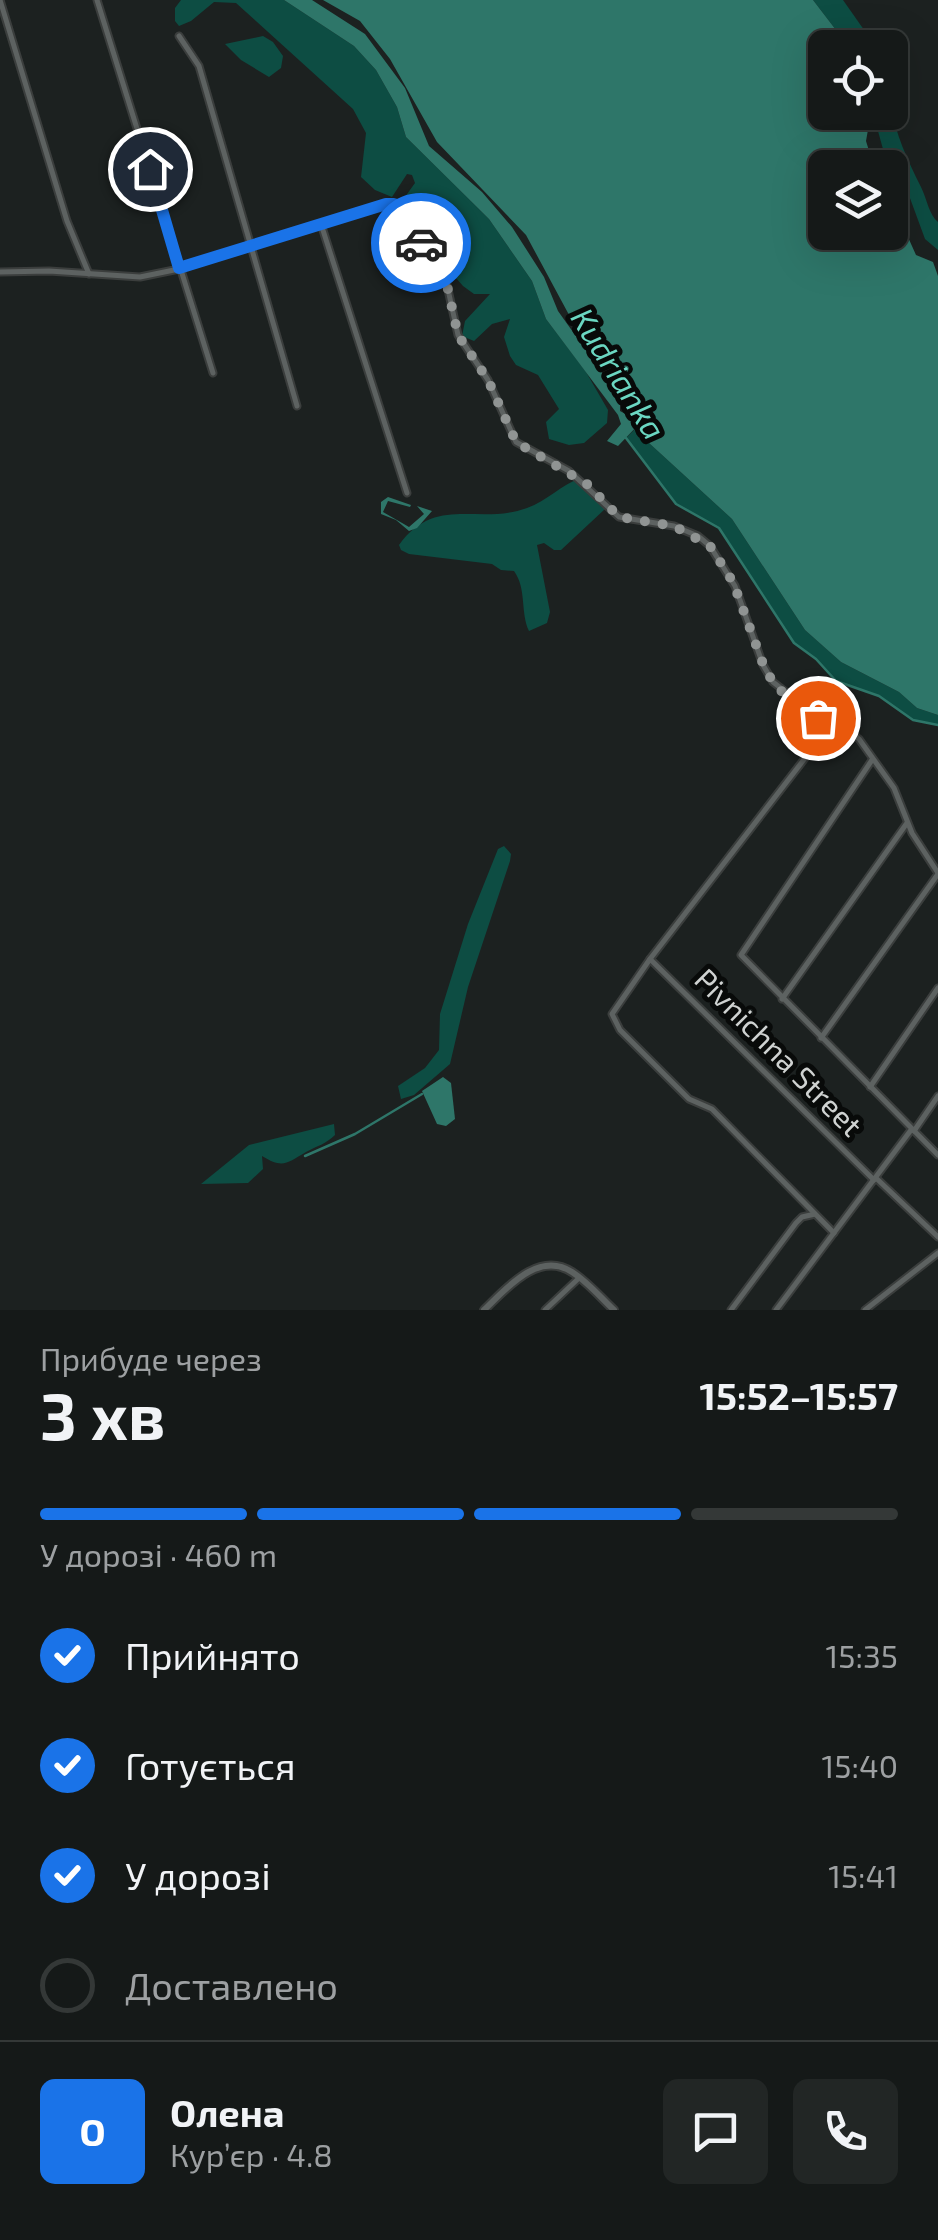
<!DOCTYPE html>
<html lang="uk">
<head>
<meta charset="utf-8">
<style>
	body { margin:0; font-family:"Exo 2",sans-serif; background:#222625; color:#f1f3f6; height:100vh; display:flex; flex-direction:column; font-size:38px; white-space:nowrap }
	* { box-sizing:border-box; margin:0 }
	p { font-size:32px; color:#9da0a2 }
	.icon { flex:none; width:55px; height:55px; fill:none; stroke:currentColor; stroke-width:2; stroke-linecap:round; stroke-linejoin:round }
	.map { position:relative; height:1310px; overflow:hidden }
	.panel { display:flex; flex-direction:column; background:#151918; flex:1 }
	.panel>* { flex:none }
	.fabs { position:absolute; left:808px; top:30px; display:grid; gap:20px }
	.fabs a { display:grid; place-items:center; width:100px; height:100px; border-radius:15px; background:#151918; box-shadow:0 10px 40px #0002,0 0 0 2px #343837; font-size:50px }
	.pin { position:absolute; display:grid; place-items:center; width:85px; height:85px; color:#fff; margin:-42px; border:5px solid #fff; border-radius:50%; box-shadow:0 2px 10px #0007 }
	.courier { position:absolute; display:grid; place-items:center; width:100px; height:100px; margin:-50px; border:8px solid #1a73e8; border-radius:50%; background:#fff; color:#222; box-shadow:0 2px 12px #0007 }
	.head em { font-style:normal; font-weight:700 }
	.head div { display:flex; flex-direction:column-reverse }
	.head { display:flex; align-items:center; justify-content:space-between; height:170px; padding:0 40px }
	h1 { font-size:65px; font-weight:700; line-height:75px }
	.bar { display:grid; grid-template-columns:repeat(4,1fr); gap:15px 10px; align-content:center; height:120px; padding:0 40px }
	.bar i { height:12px; border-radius:8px; background:#343837 }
	.bar .selected { background:#1a73e8 }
	.bar p { grid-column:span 4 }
	.line { display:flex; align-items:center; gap:25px; padding:0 40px; border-top:2px solid #343837 }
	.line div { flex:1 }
	.round { display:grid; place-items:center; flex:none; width:105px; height:105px; border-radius:15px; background:#222625 }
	ol { padding:0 40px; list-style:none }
	li { display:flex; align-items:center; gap:30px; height:110px }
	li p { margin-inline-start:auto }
	li .icon { padding:10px; border-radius:50%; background:#1a73e8; color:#fff; stroke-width:4 }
	li:last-child { color:#9da0a2 }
	li i { width:55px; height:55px; border:5px solid #343837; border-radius:50% }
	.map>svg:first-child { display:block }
	.green { fill:#0d4d43 }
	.water { fill:#2e7669 }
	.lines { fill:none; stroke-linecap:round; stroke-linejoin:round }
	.stream { stroke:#2e7669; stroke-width:2.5 }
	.minor-casing { stroke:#3b3e3d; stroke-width:9 }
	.tertiary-casing { stroke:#3b3e3d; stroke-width:10 }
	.minor { stroke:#5d6261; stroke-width:5 }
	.tertiary { stroke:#5d6261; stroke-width:6 }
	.done { stroke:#909493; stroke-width:10; stroke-dasharray:0 18 }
	.route { stroke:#1a73e8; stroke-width:12 }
	.labels { text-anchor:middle; stroke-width:10; stroke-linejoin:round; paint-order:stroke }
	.street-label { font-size:30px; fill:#cfd2d1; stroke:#080a09 }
	.water-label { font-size:32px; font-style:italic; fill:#6bd7c2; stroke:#080a09 }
</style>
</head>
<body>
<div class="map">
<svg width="938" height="1310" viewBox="0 0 938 1310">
	<rect width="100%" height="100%" fill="#1c2120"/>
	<g class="green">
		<path d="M181,0H284L354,46L376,70L397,107L406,137L489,219L532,281L546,319L586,372L608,410L607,423L584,443L569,445L549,439L546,422L559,409L538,375L516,365L510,356L504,337L510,319L492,324L474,341L462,336L465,321L490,294H474L463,286L418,235L402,209V201L415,183L412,175L407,174L392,197L375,190L361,177L366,133L353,109L236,3L214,2L191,21L179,26L175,21V8Z"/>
		<path d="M813,0H843L876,47H849Z"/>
		<path d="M263,36L273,42L283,56L281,68L269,77L241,60L225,44Z"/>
		<path d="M890,104C896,135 907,159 921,187C927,199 929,215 938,222V250L925,239L907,190L886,160L873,113L890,112Z"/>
		<path d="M648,416L653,433L649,443L732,519L805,630L841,662L899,692L917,708L938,715V725L913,720L879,696L836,681L816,659L794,643L719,529L676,504L626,438Z"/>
		<path d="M581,478L602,498L605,509L561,550H554L544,543L537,545L550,612L547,623L529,631C520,612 527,589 514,571L501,570L492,564L409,554L401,550L399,545C436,494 478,526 527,508C547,501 562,484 581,478Z"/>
		<path d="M504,846L511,854L510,861L468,987L450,1064L414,1095L401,1099L398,1086L425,1068L439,1050L440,1014L468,924L498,849Z"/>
		<path d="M334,1124L335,1135C326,1144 317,1146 306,1152C287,1163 283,1169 262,1156L263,1169L248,1183L201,1184L249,1145Z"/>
	</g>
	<g class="water">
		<path d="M284,0H312L365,34L405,88L429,146L482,192L512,227L544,277L558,311L620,398V411L631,417L635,414L642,421L618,446L607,441L621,424L618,415L546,319L532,281L489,219L406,137L397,107L376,70L354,46Z"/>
		<path d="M323,0H813L849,47L825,48V112L871,113L866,141L874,167L825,168V232H890V197L916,255L933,262L938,276V715L917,708L899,692L841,662L805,630L732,519L649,443L653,433L651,421L568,313L526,235L437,142L390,59L360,21Z"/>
		<path d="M388,497L411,505L410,507L388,501L383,512L409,527L424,514L417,506L432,511L417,528L409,531L396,520L381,514V502Z"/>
		<path d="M443,1077L451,1083L455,1119L446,1126L437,1124L422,1091Z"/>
	</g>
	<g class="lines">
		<g class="stream">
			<path d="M626,438L676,504L719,528L794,643L816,659L836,681L879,696L913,720L938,725"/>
			<path d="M305,1156L355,1134L422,1094"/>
		</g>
		<g class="minor-casing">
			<g id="minor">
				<path d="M0,0L67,221L89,274"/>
				<path d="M97,0L213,373"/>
				<path d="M179,36L199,66L297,406"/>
				<path d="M321,224L407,493"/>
				<path d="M0,272L49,271L140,277L179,269L386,204H394L445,276L458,335L488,380L516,442L569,471L619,517L674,526L698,536L710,546L735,586L763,665L773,682L819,718L839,724L859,739L894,788L912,833L938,873"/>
				<path d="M829,722L826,731L650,959L612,1014L620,1030L689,1099L712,1109L834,1233"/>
				<path d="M872,760L741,955L938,1155"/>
				<path d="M650,959L874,1180"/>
				<path d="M782,999L907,823"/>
				<path d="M821,1038L938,874"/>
				<path d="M870,1087L938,988"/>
				<path d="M914,1131L938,1096"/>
				<path d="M876,1178L938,1237"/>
				<path d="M545,1310L579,1278"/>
				<path d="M731,1310L796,1223L802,1217L815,1214"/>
				<path d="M776,1310L911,1130"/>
				<path d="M865,1310L938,1253"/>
			</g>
		</g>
		<g class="tertiary-casing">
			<path id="tertiary" d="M484,1310C506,1289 538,1250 572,1272C588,1282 601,1298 614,1310"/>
		</g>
		<use href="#minor" class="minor"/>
		<use href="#tertiary" class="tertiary"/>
	</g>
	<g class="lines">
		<path class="done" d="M421,243L445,276L458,335L488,380L516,442L587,484L619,517L674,526L710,546L733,582L766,672L780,690L818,718"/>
		<path class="route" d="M150,169L179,268L386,204H394L421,243"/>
	</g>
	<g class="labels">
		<g class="street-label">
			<text transform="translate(778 1053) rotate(45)" y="10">Pivnichna Street</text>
		</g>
		<g class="water-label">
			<text transform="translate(618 374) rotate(58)" y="11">Kudrianka</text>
		</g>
	</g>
</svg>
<div class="fabs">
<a><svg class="icon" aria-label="locate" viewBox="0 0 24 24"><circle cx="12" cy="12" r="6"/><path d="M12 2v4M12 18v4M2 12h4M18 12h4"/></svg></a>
<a><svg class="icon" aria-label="layers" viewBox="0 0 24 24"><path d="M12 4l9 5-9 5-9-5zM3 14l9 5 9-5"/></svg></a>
</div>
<div class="pin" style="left:818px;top:718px;background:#ea580c"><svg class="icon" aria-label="bag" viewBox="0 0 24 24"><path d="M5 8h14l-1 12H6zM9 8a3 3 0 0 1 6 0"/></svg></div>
<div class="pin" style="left:150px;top:169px;background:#1f2937"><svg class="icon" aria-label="home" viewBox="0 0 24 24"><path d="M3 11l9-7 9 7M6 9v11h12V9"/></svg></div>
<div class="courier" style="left:421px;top:243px"><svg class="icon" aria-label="car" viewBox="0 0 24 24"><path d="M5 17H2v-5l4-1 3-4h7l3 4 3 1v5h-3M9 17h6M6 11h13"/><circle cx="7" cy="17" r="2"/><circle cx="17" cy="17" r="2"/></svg></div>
</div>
<section class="panel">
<div class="head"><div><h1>3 хв</h1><p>Прибуде через</p></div><em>15:52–15:57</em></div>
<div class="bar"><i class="selected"></i><i class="selected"></i><i class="selected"></i><i></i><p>У дорозі · 460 m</p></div>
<ol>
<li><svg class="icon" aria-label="check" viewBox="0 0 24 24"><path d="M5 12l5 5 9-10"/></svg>Прийнято<p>15:35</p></li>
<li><svg class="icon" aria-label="check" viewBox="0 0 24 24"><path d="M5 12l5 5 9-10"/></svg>Готується<p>15:40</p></li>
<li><svg class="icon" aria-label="check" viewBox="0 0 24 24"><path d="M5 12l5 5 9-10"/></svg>У дорозі<p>15:41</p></li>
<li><i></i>Доставлено</li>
</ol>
<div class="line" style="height:180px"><b class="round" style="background:#1a73e8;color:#fff">О</b><div><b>Олена</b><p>Кур’єр · 4.8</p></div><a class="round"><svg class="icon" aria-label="chat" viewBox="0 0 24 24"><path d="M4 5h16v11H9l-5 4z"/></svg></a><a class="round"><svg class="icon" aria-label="phone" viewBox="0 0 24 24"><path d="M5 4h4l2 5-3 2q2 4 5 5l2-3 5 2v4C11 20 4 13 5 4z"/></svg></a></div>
</section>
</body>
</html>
